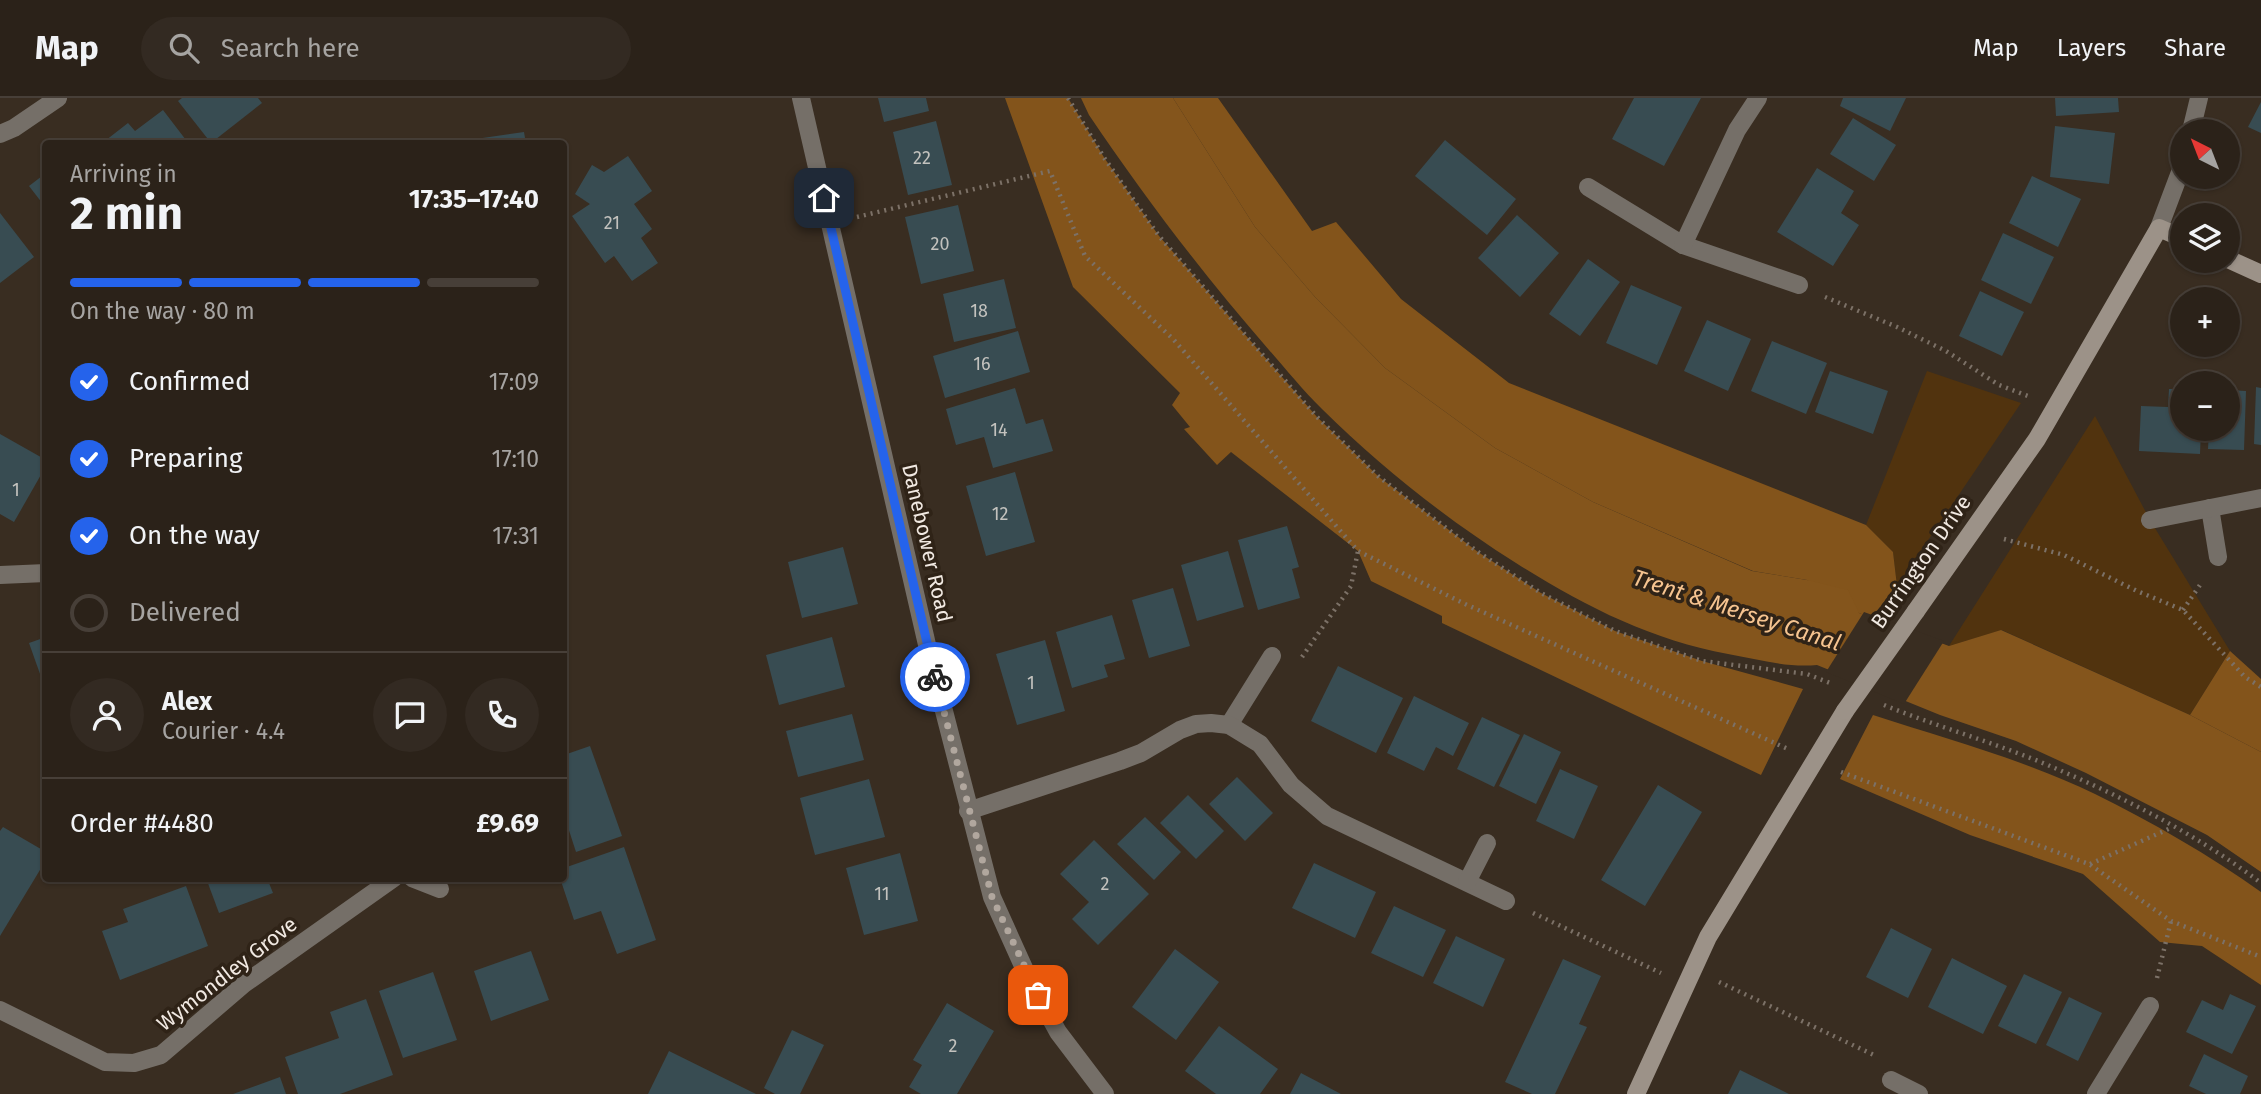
<!DOCTYPE html>
<html lang="en">
<head>
<meta charset="utf-8">
<style>
	body { margin:0; font-family:"Fira Sans",sans-serif; background:#332a22; color:#f1f3f6; height:100vh; display:flex; flex-direction:column; font-size:26px; white-space:nowrap }
	* { box-sizing:border-box; margin:0 }
	p { font-size:23px; color:#a6a4a2 }
	.icon { flex:none; width:38px; height:38px; fill:none; stroke:currentColor; stroke-width:2; stroke-linecap:round; stroke-linejoin:round }
	.map { position:relative; flex:1; overflow:hidden }
	.panel { position:absolute; left:42px; top:42px; width:525px; height:742px; display:flex; flex-direction:column; background:#2b2219; border-radius:7px; box-shadow:0 2px 5px #0004,0 0 0 2px #473f38 }
	.panel>* { flex:none }
	.needle { width:46px; rotate:318deg }
	.tools { position:absolute; left:2170px; top:21px; display:grid; gap:14px }
	.tools a { display:grid; place-items:center; width:70px; height:70px; border-radius:50%; background:#2b2219; box-shadow:0 2px 5px #0004,0 0 0 2px #473f38; font-size:35px }
	.pin { position:absolute; display:grid; place-items:center; width:60px; height:60px; color:#fff; margin:-30px; border-radius:14px; box-shadow:0 4px 10px #0006 }
	.courier { position:absolute; display:grid; place-items:center; width:70px; height:70px; margin:-35px; border:5px solid #2563eb; border-radius:50%; background:#fff; color:#222; box-shadow:0 2px 9px #0007 }
	.summary em { font-style:normal; font-weight:700 }
	.summary div { display:flex; flex-direction:column-reverse }
	.summary { display:flex; align-items:center; justify-content:space-between; height:119px; padding:0 28px }
	h1 { font-size:46px; font-weight:700; line-height:52px }
	.bar { display:grid; grid-template-columns:repeat(4,1fr); gap:10px 7px; align-content:center; height:84px; padding:0 28px }
	.bar i { height:9px; border-radius:5px; background:#473f38 }
	.bar .active { background:#2563eb }
	.bar p { grid-column:span 4 }
	.line { display:flex; align-items:center; gap:18px; padding:0 28px; border-top:2px solid #473f38 }
	.line div { flex:1 }
	.round { display:grid; place-items:center; flex:none; width:74px; height:74px; border-radius:37px; background:#332a22 }
	ol { padding:0 28px; list-style:none }
	li { display:flex; align-items:center; gap:21px; height:77px }
	li p { margin-inline-start:auto }
	li .icon { padding:7px; border-radius:50%; background:#2563eb; color:#fff; stroke-width:4 }
	li:last-child { color:#a6a4a2 }
	li i { width:38px; height:38px; border:4px solid #473f38; border-radius:50% }
	header { display:flex; align-items:center; gap:42px; box-sizing:border-box; height:98px; padding:0 35px; background:#2b2219; border-bottom:2px solid #473f38 }
	header strong { font-size:33px }
	nav { display:flex; gap:38px; margin-inline-start:auto; font-size:24px }
	.search { width:490px; height:63px; background:#332a22; display:flex; align-items:center; gap:18px; box-sizing:border-box; padding:0 24px; border-radius:38px; color:#a6a4a2; font-size:26px }
	.map>svg:first-child { display:block }
	.green { fill:#51330e }
	.forest { fill:#83541b }
	.water { fill:#84551c }
	.pier { fill:#392d21 }
	.building { fill:#384c52 }
	.lines { fill:none; stroke-linecap:round; stroke-linejoin:round }
	.path { stroke:#7c7167; stroke-width:4.5; stroke-dasharray:2 5; stroke-linecap:butt }
	.street { stroke:#756f68; stroke-width:18 }
	.secondary { stroke:#9c9288; stroke-width:18 }
	.secondary-bridge { stroke:#9c9288; stroke-width:18 }
	.done { stroke:#b1a79e; stroke-width:7; stroke-dasharray:0 12.6 }
	.route { stroke:#2563eb; stroke-width:9 }
	.labels { text-anchor:middle; stroke-width:7; stroke-linejoin:round; paint-order:stroke }
	.number-label { font-size:18px; fill:#c3c2be }
	.street-label { font-size:21px; fill:#f1e9e2; stroke:#2f2317 }
	.water-label { font-size:23px; font-style:italic; fill:#f6c490; stroke:#2f2317 }
</style>
</head>
<body>
<header>
<strong>Map</strong>
<div class="search"><svg class="icon" aria-label="search" viewBox="0 0 24 24"><circle cx="10" cy="10" r="6"/><path d="M15 15l6 6"/></svg>Search here</div>
<nav><a>Map</a><a>Layers</a><a>Share</a></nav>
</header>
<div class="map">
<svg width="2261" height="996" viewBox="0 0 2261 996">
	<rect width="100%" height="100%" fill="#392d21"/>
	<g class="green">
		<path d="M1927,273L2021,305L1897,488L1893,454L1866,427Z"/>
		<path d="M2095,318L2150,422L2230,553L2190,617L2002,532L1949,548Z"/>
	</g>
	<g class="forest">
		<path d="M1005,0H1068L1105,61L1159,138L1317,319L1379,379L1478,454L1541,495L1615,533L1702,563L1803,591L1761,677L1442,525V518L1371,483L1358,453L1231,354L1217,367L1184,331L1190,329L1172,307L1180,295L1073,189Z"/>
		<path d="M1173,0H1218L1312,133L1336,124L1401,201L1509,285L1866,427L1893,454L1897,488L1871,520L1859,515L1807,482L1753,473L1593,404L1495,350L1385,270L1315,199L1255,129Z"/>
		<path d="M2230,553L2261,581V654L2190,617Z"/>
		<path d="M1873,617C1947,641 2025,662 2095,696C2152,724 2209,757 2261,794V887L2202,848L2160,844L2083,776L1970,737L1840,681Z"/>
	</g>
	<path class="water" d="M1081,0H1173L1255,129L1315,199L1385,270L1495,350L1593,404L1752,473L1807,482L1848,492L1859,515L1949,548L2001,532L2190,617L2261,654V774L2207,737L2086,675L2016,643L1940,617L1817,567C1787,570 1757,561 1728,556C1651,542 1582,507 1516,465C1446,421 1381,369 1322,311C1303,293 1286,271 1269,252C1203,176 1145,100 1089,17Z"/>
	<path class="pier" d="M1864,514L1944,543L1904,606L1826,574Z"/>
	<g class="building">
		<path d="M182,0H258L262,5L211,45L178,3Z"/>
		<path d="M878,0H926L929,13L884,24Z"/>
		<path d="M1634,0H1701L1664,68L1612,41Z"/>
		<path d="M1843,0H1906L1890,33L1840,8Z"/>
		<path d="M2055,0H2118L2119,14L2056,18Z"/>
		<path d="M2261,4V35L2248,29Z"/>
		<path d="M163,12L189,46H101L128,25L135,33Z"/>
		<path d="M1853,20L1896,47L1874,83L1830,56Z"/>
		<path d="M936,23L952,87L908,97L893,34Z"/>
		<path d="M2055,28L2115,35L2109,86L2050,79Z"/>
		<path d="M524,34L526,46H455V44Z"/>
		<path d="M1445,42L1516,101L1487,137L1415,78Z"/>
		<path d="M628,58L652,93L634,106L652,131L641,140L658,165L632,183L614,158L605,165L572,118L590,106L575,96L592,67L604,74Z"/>
		<path d="M1817,70L1854,93L1841,115L1859,127L1833,168L1777,134Z"/>
		<path d="M46,75V110L29,88Z"/>
		<path d="M2032,78L2081,101L2058,149L2009,125Z"/>
		<path d="M958,107L974,173L921,186L905,119Z"/>
		<path d="M0,115L34,159L0,185Z"/>
		<path d="M1517,117L1559,155L1520,199L1478,160Z"/>
		<path d="M2003,135L2054,159L2031,206L1981,182Z"/>
		<path d="M1588,161L1620,184L1580,238L1549,216Z"/>
		<path d="M1004,181L1016,230L954,244L943,196Z"/>
		<path d="M1631,187L1682,209L1657,267L1606,245Z"/>
		<path d="M1980,193L2024,214L2002,258L1959,238Z"/>
		<path d="M1707,222L1751,241L1728,293L1684,273Z"/>
		<path d="M1018,233L1030,274L945,300L933,258Z"/>
		<path d="M1772,243L1827,265L1806,316L1751,293Z"/>
		<path d="M1830,273L1888,293L1873,336L1815,314Z"/>
		<path d="M2256,289L2261,290V347L2254,346Z"/>
		<path d="M1015,290L1026,326L1043,321L1053,353L993,370L984,339L956,347L946,311Z"/>
		<path d="M2169,291H2182V331H2201L2200,356L2139,353L2141,308L2168,309Z"/>
		<path d="M2228,292L2246,293L2244,352L2208,351L2209,331H2228Z"/>
		<path d="M0,336L46,362V368L14,424L0,416Z"/>
		<path d="M1015,374L1035,444L986,458L966,388Z"/>
		<path d="M1287,428L1299,469L1292,471L1300,500L1258,512L1238,442Z"/>
		<path d="M843,449L858,506L802,520L788,464Z"/>
		<path d="M1228,453L1244,509L1197,523L1181,467Z"/>
		<path d="M1173,490L1190,548L1149,560L1132,502Z"/>
		<path d="M1112,517L1125,561L1104,567L1108,579L1072,590L1056,534Z"/>
		<path d="M46,539V590H45L29,545Z"/>
		<path d="M832,539L845,589L779,607L766,557Z"/>
		<path d="M1045,542L1065,613L1017,627L996,556Z"/>
		<path d="M1338,568L1403,600L1376,655L1311,623Z"/>
		<path d="M1414,598L1469,625L1453,658L1436,649L1424,673L1387,655Z"/>
		<path d="M852,616L864,662L798,679L786,633Z"/>
		<path d="M1482,619L1520,637L1494,689L1457,671Z"/>
		<path d="M1524,636L1561,654L1536,706L1499,688Z"/>
		<path d="M590,648L622,738L576,754L564,717V657Z"/>
		<path d="M1560,671L1598,688L1574,741L1536,723Z"/>
		<path d="M1237,679L1273,715L1245,743L1209,706Z"/>
		<path d="M869,681L885,739L815,757L800,700Z"/>
		<path d="M1658,687L1702,714L1645,808L1601,782Z"/>
		<path d="M1188,697L1224,733L1196,761L1160,725Z"/>
		<path d="M1145,719L1181,754L1154,782L1117,746Z"/>
		<path d="M3,729L46,754V762L0,838V733Z"/>
		<path d="M1094,742L1149,796L1098,847L1072,821L1089,804L1060,776Z"/>
		<path d="M624,749L656,842L617,856L601,813L574,822L560,780H564V770Z"/>
		<path d="M900,755L918,823L864,837L846,770Z"/>
		<path d="M1314,765L1376,794L1355,840L1292,810Z"/>
		<path d="M206,780H267L273,795L219,815Z"/>
		<path d="M186,788L208,848L120,882L102,833L128,824L123,811Z"/>
		<path d="M1394,808L1446,832L1423,879L1371,855Z"/>
		<path d="M1891,830L1932,851L1908,900L1866,879Z"/>
		<path d="M1456,838L1505,861L1483,909L1433,885Z"/>
		<path d="M1175,851L1219,884L1176,942L1132,909Z"/>
		<path d="M531,853L549,902L491,923L474,873Z"/>
		<path d="M1952,860L2007,888L1983,936L1928,909Z"/>
		<path d="M1563,861L1601,878L1579,926L1587,929L1555,996H1532L1505,984Z"/>
		<path d="M433,874L457,942L403,960L379,893Z"/>
		<path d="M2024,876L2062,894L2036,946L1998,928Z"/>
		<path d="M2230,896L2256,908L2232,956L2186,934L2202,902L2223,912Z"/>
		<path d="M2069,899L2102,915L2078,963L2046,947Z"/>
		<path d="M366,901L393,977L340,996H298L285,959L339,940L330,914Z"/>
		<path d="M947,905L994,933L957,996H921L909,989L922,967L913,962Z"/>
		<path d="M1219,928L1278,971L1260,996H1216L1185,973Z"/>
		<path d="M792,932L824,947L800,996H775L764,990Z"/>
		<path d="M669,953L756,996H648Z"/>
		<path d="M2204,956L2248,978L2240,996H2206L2189,988Z"/>
		<path d="M1740,972L1789,996H1728Z"/>
		<path d="M1301,975L1341,996H1290Z"/>
		<path d="M280,979L286,996H233Z"/>
	</g>
	<g class="lines">
		<g class="path">
			<path d="M1068,0L1105,61L1159,138L1317,319L1379,379L1478,454L1541,495L1615,533L1702,563L1807,576L1830,585"/>
			<path d="M857,119L1050,73L1085,158L1173,241L1358,453L1465,506L1788,651"/>
			<path d="M1825,199L1897,229L1946,253L1999,287L2028,298"/>
			<path d="M2004,441L2064,457L2137,493L2183,512L2245,579L2261,589"/>
			<path d="M2183,512L2202,484"/>
			<path d="M1302,559L1351,488L1358,453"/>
			<path d="M1884,607C1938,629 1996,645 2050,668C2123,699 2198,737 2261,785"/>
			<path d="M1841,674L2089,766L2171,823L2261,859"/>
			<path d="M2090,766L2173,729"/>
			<path d="M1533,815L1661,875"/>
			<path d="M2157,880L2171,823"/>
			<path d="M1719,884L1876,958"/>
		</g>
		<g class="street">
			<path d="M801,0L928,551L992,799L1028,879L1058,934L1105,996"/>
			<path d="M2191,33L2199,0"/>
			<path d="M0,36L14,30L58,0"/>
			<path d="M1588,89L1683,147L1799,187"/>
			<path d="M2159,130L2182,69"/>
			<path d="M1683,147L1737,32L1758,0"/>
			<path d="M2210,410L2218,459"/>
			<path d="M2150,422L2261,400"/>
			<path d="M0,477L46,475"/>
			<path d="M1229,627L1272,558"/>
			<path d="M968,713L1120,663L1141,655L1180,632L1196,626L1211,625L1229,627L1260,646L1291,687L1327,718L1506,803"/>
			<path d="M412,780L440,791"/>
			<path d="M1467,784L1487,745"/>
			<path d="M0,912L105,964L134,965L161,957L244,886L394,780"/>
			<path d="M1891,982L1919,996"/>
			<path d="M2096,996L2150,908"/>
		</g>
		<g class="secondary">
			<path d="M2228,161L2261,176"/>
			<path d="M1916,513L2037,341L2159,130L2182,140"/>
			<path d="M1636,996L1708,839L1845,613"/>
		</g>
		<path class="secondary-bridge" d="M1845,613L1916,513"/>
	</g>
	<g class="lines">
		<path class="done" d="M935,579L992,799L1038,897"/>
		<path class="route" d="M824,100L935,579"/>
	</g>
	<g class="labels">
		<g class="number-label">
			<text x="922" y="66">22</text>
			<text x="612" y="131">21</text>
			<text x="940" y="152">20</text>
			<text x="979" y="219">18</text>
			<text x="982" y="272">16</text>
			<text x="999" y="338">14</text>
			<text x="16" y="398">1</text>
			<text x="1000" y="422">12</text>
			<text x="1031" y="591">1</text>
			<text x="1105" y="792">2</text>
			<text x="882" y="802">11</text>
			<text x="953" y="954">2</text>
		</g>
		<g class="street-label">
			<text transform="translate(927 445) rotate(77)" y="7">Danebower Road</text>
			<text transform="translate(1921 464) rotate(-55)" y="7">Burrington Drive</text>
			<text transform="translate(227 876) rotate(-38)" y="7">Wymondley Grove</text>
		</g>
		<g class="water-label">
			<text transform="translate(1737 512) rotate(18)" y="8">Trent &amp; Mersey Canal</text>
		</g>
	</g>
</svg>
<div class="tools">
<a><svg class="needle" viewBox="-14 -14 28 28"><path d="M0-13l5 13h-10z" fill="#e53935"/><path d="M0 13l5-13h-10z" fill="#a6a4a2"/></svg></a>
<a><svg class="icon" aria-label="layers" viewBox="0 0 24 24"><path d="M12 4l9 5-9 5-9-5zM3 14l9 5 9-5"/></svg></a>
<a>+</a>
<a>−</a>
</div>
<div class="pin" style="left:1038px;top:897px;background:#ea580c"><svg class="icon" aria-label="bag" viewBox="0 0 24 24"><path d="M5 8h14l-1 12H6zM9 8a3 3 0 0 1 6 0"/></svg></div>
<div class="pin" style="left:824px;top:100px;background:#1f2937"><svg class="icon" aria-label="home" viewBox="0 0 24 24"><path d="M3 11l9-7 9 7M6 9v11h12V9"/></svg></div>
<div class="courier" style="left:935px;top:579px"><svg class="icon" aria-label="bike" viewBox="0 0 24 24"><circle cx="6" cy="16" r="4"/><circle cx="18" cy="16" r="4"/><path d="M6 16l4-8h5l3 8M10 8l3 8H6M13 5h3"/></svg></div>
<section class="panel">
<div class="summary"><div><h1>2 min</h1><p>Arriving in</p></div><em>17:35–17:40</em></div>
<div class="bar"><i class="active"></i><i class="active"></i><i class="active"></i><i></i><p>On the way · 80 m</p></div>
<ol>
<li><svg class="icon" aria-label="check" viewBox="0 0 24 24"><path d="M5 12l5 5 9-10"/></svg>Confirmed<p>17:09</p></li>
<li><svg class="icon" aria-label="check" viewBox="0 0 24 24"><path d="M5 12l5 5 9-10"/></svg>Preparing<p>17:10</p></li>
<li><svg class="icon" aria-label="check" viewBox="0 0 24 24"><path d="M5 12l5 5 9-10"/></svg>On the way<p>17:31</p></li>
<li><i></i>Delivered</li>
</ol>
<div class="line" style="height:126px"><a class="round"><svg class="icon" aria-label="person" viewBox="0 0 24 24"><circle cx="12" cy="8" r="4"/><path d="M4 21q1-7 8-7t8 7"/></svg></a><div><b>Alex</b><p>Courier · 4.4</p></div><a class="round"><svg class="icon" aria-label="chat" viewBox="0 0 24 24"><path d="M4 5h16v11H9l-5 4z"/></svg></a><a class="round"><svg class="icon" aria-label="phone" viewBox="0 0 24 24"><path d="M5 4h4l2 5-3 2q2 4 5 5l2-3 5 2v4C11 20 4 13 5 4z"/></svg></a></div>
<div class="line" style="height:91px"><div>Order #4480</div><b>£9.69</b></div>
</section>
</div>
</body>
</html>
